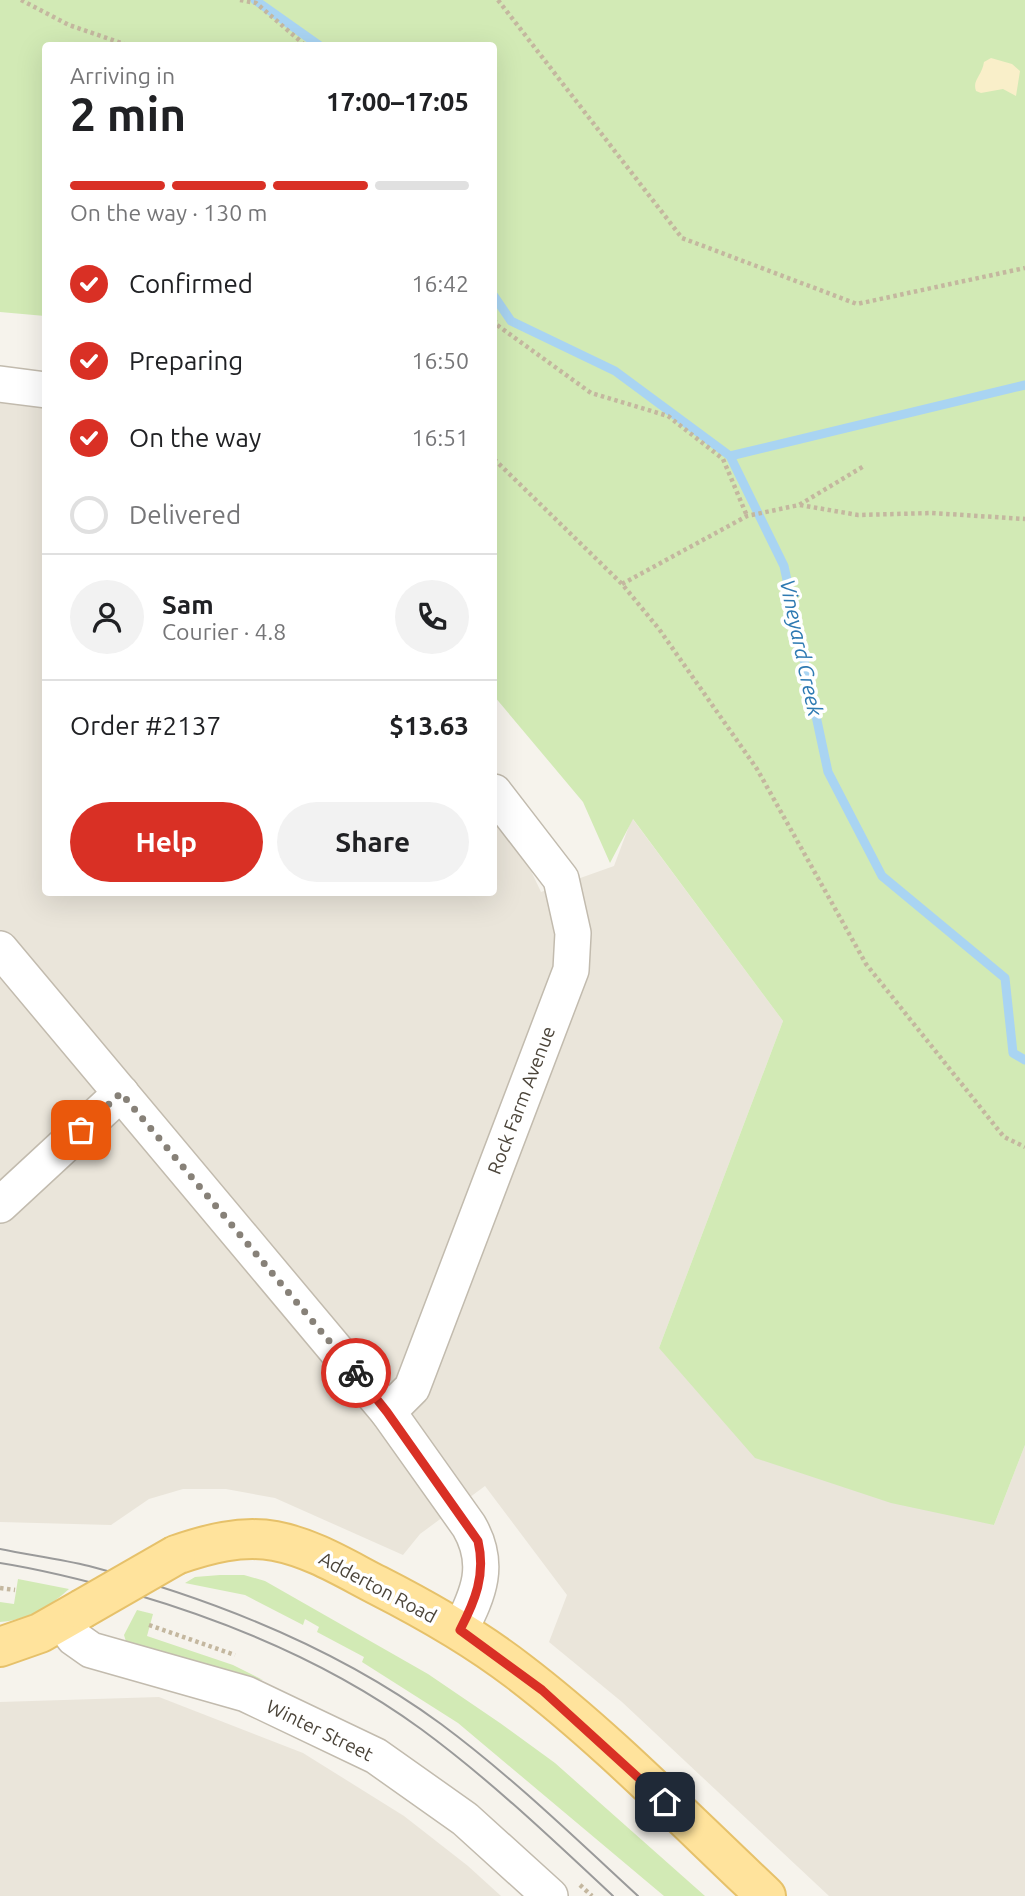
<!DOCTYPE html>
<html lang="en">
<head>
<meta charset="utf-8">
<style>
	body { margin:0; font-family:Ubuntu,sans-serif; background:#f2f2f2; color:#202124; height:100vh; display:flex; flex-direction:column; font-size:26px; white-space:nowrap }
	* { box-sizing:border-box; margin:0 }
	p { font-size:23px; color:#757577 }
	.icon { flex:none; width:38px; height:38px; fill:none; stroke:currentColor; stroke-width:2; stroke-linecap:round; stroke-linejoin:round }
	.map { position:relative; flex:1; overflow:hidden }
	.drawer { position:absolute; left:42px; top:42px; width:455px; height:854px; display:flex; flex-direction:column; background:#fff; border-radius:7px; box-shadow:0 7px 28px #0002 }
	.drawer>* { flex:none }
	.pin { position:absolute; display:grid; place-items:center; width:60px; height:60px; color:#fff; margin:-30px; border-radius:14px; box-shadow:0 4px 10px #0006 }
	.courier { position:absolute; display:grid; place-items:center; width:70px; height:70px; margin:-35px; border:5px solid #d93025; border-radius:50%; background:#fff; color:#222; box-shadow:0 2px 9px #0007 }
	.summary em { font-style:normal; font-weight:700 }
	.summary div { display:flex; flex-direction:column-reverse }
	.summary { display:flex; align-items:center; justify-content:space-between; height:119px; padding:0 28px }
	h1 { font-size:46px; font-weight:700; line-height:52px }
	.bar { display:grid; grid-template-columns:repeat(4,1fr); gap:10px 7px; align-content:center; height:84px; padding:0 28px }
	.bar i { height:9px; border-radius:5px; background:#e0e0e0 }
	.bar .on { background:#d93025 }
	.bar p { grid-column:span 4 }
	.line { display:flex; align-items:center; gap:18px; padding:0 28px; border-top:2px solid #e0e0e0 }
	.line div { flex:1 }
	.round { display:grid; place-items:center; flex:none; width:74px; height:74px; border-radius:37px; background:#f2f2f2 }
	ol { padding:0 28px; list-style:none }
	li { display:flex; align-items:center; gap:21px; height:77px }
	li p { margin-inline-start:auto }
	li .icon { padding:7px; border-radius:50%; background:#d93025; color:#fff; stroke-width:4 }
	li:last-child { color:#757577 }
	li i { width:38px; height:38px; border:4px solid #e0e0e0; border-radius:50% }
	.button { display:flex; gap:14px; margin-top:auto; padding:14px 28px }
	.button a { flex:1; height:80px; border-radius:42px; background:#d93025; color:#fff; font-size:28px; font-weight:700; line-height:80px; text-align:center }
	.button a+a { background:#f2f2f2; color:#202124 }
	.map>svg:first-child { display:block }
	.residential { fill:#eae5da }
	.green { fill:#d2eab5 }
	.sand { fill:#f9efc9 }
	.lines { fill:none; stroke-linecap:round; stroke-linejoin:round }
	.stream { stroke:#a9d4f2; stroke-width:9 }
	.minor-casing { stroke:#c2bbae; stroke-width:38 }
	.major-casing { stroke:#e6c16a; stroke-width:42 }
	.path { stroke:#c4b79f; stroke-width:4.5; stroke-dasharray:3.5 3.5; stroke-linecap:butt }
	.minor { stroke:#fff; stroke-width:35 }
	.major { stroke:#ffe39c; stroke-width:38 }
	.tram { stroke:#9a9a9a; stroke-width:2 }
	.major-bridge-casing { stroke:#e6c16a; stroke-width:42; stroke-linecap:butt }
	.major-bridge { stroke:#ffe39c; stroke-width:38 }
	.done { stroke:#878178; stroke-width:7; stroke-dasharray:0 12.6 }
	.route { stroke:#d93025; stroke-width:9 }
	.labels { text-anchor:middle; stroke-width:7; stroke-linejoin:round; paint-order:stroke }
	.street-label { font-size:19px; fill:#4b4439; stroke:#fff }
	.water-label { font-size:21px; font-style:italic; fill:#2e7ab2; stroke:#fff }
</style>
</head>
<body>
<div class="map">
<svg width="1025" height="1896" viewBox="0 0 1025 1896">
	<rect width="100%" height="100%" fill="#f6f3ec"/>
	<g class="residential">
		<path d="M0,395L45,398L46,892H494V812L515,837L541,892L614,866L632,818L783,1021L659,1348L994,1525L1025,1445V1896H829L622,1702L549,1642L567,1595L485,1486L420,1534L403,1555L275,1498L226,1489H183L149,1499L111,1525L0,1522Z"/>
		<path d="M159,1697L303,1753L404,1816L468,1866L501,1896H0V1702Z"/>
	</g>
	<g class="green">
		<path d="M0,0H1025V1445L994,1525L891,1503L755,1458L659,1348L783,1021L633,819L610,863L583,802L494,696V46H46L45,316L0,312Z"/>
		<path d="M220,1575H244L265,1581L428,1674L500,1723L555,1763L705,1896H664L458,1723L362,1662L364,1657L317,1632L319,1627L305,1619L303,1625L245,1595L185,1583L195,1577Z"/>
		<path d="M18,1579L69,1589C49,1607 28,1620 0,1622V1602L14,1604Z"/>
		<path d="M137,1610L153,1614L147,1636L233,1665L263,1680L222,1672L127,1645L124,1635Z"/>
	</g>
	<path class="sand" d="M991,58L1012,64L1020,71L1016,96L1003,89L981,93L976,91C972,80 982,76 984,62Z"/>
	<g class="lines">
		<g class="stream">
			<path d="M255,0L320,46"/>
			<path d="M494,296L511,321L615,371L730,456L784,566L828,772L882,876L1005,978L1013,1053L1025,1060"/>
			<path d="M730,456L1025,385"/>
		</g>
		<g class="minor-casing">
			<g id="minor">
				<path d="M0,384L46,390"/>
				<path d="M0,949L388,1412L469,1526C491,1564 479,1593 460,1630"/>
				<path d="M0,1205L121,1093"/>
				<path d="M388,1412L412,1388L571,970L573,933L561,879L494,792"/>
				<path d="M62,1622L74,1638L91,1650L246,1694L376,1756L465,1819L550,1896"/>
			</g>
		</g>
		<g class="major-casing">
			<g id="major">
				<path d="M176,1555C208,1544 241,1535 275,1541C312,1548 344,1568 377,1585C426,1610 474,1637 518,1671C606,1738 685,1820 766,1896"/>
				<path d="M0,1647L40,1633L82,1609"/>
			</g>
		</g>
		<g class="path">
			<path d="M21,0L69,25L130,46"/>
			<path d="M240,0L256,3L306,46"/>
			<path d="M498,0L682,238L857,304L1025,268"/>
			<path d="M494,319L497,325L591,393L668,416L723,459L747,516"/>
			<path d="M494,459L622,584L659,629L757,769L866,964L1004,1137L1025,1147"/>
			<path d="M800,505L858,515L932,513L1025,519"/>
			<path d="M622,584L747,516L799,505L864,466"/>
			<path d="M0,1588L15,1590"/>
			<path d="M149,1625L235,1655"/>
			<path d="M580,1885L592,1896"/>
		</g>
		<use href="#minor" class="minor"/>
		<use href="#major" class="major"/>
		<g class="tram">
			<path d="M0,1549C29,1555 60,1559 89,1566C214,1599 336,1647 441,1724C511,1776 574,1837 638,1896"/>
			<path d="M0,1563C45,1570 91,1582 134,1594C236,1624 335,1666 421,1729C489,1779 551,1838 613,1896"/>
		</g>
		<g class="major-bridge-casing">
			<path id="major-bridge" d="M82,1609L176,1555"/>
		</g>
		<use href="#major-bridge" class="major-bridge"/>
	</g>
	<g class="lines">
		<path class="done" d="M81,1130L121,1093L356,1373"/>
		<path class="route" d="M356,1373L387,1412L478,1541C486,1575 475,1601 460,1630L542,1690L665,1802"/>
	</g>
	<g class="labels">
		<g class="street-label">
			<text transform="translate(521 1100) rotate(-69)" y="7">Rock Farm Avenue</text>
			<text transform="translate(378 1587) rotate(28)" y="7">Adderton Road</text>
			<text transform="translate(320 1730) rotate(26)" y="7">Winter Street</text>
		</g>
		<g class="water-label">
			<text transform="translate(801 648) rotate(78)" y="7">Vineyard Creek</text>
		</g>
	</g>
</svg>
<div class="pin" style="left:81px;top:1130px;background:#ea580c"><svg class="icon" aria-label="bag" viewBox="0 0 24 24"><path d="M5 8h14l-1 12H6zM9 8a3 3 0 0 1 6 0"/></svg></div>
<div class="pin" style="left:665px;top:1802px;background:#1f2937"><svg class="icon" aria-label="home" viewBox="0 0 24 24"><path d="M3 11l9-7 9 7M6 9v11h12V9"/></svg></div>
<div class="courier" style="left:356px;top:1373px"><svg class="icon" aria-label="bike" viewBox="0 0 24 24"><circle cx="6" cy="16" r="4"/><circle cx="18" cy="16" r="4"/><path d="M6 16l4-8h5l3 8M10 8l3 8H6M13 5h3"/></svg></div>
<section class="drawer">
<div class="summary"><div><h1>2 min</h1><p>Arriving in</p></div><em>17:00–17:05</em></div>
<div class="bar"><i class="on"></i><i class="on"></i><i class="on"></i><i></i><p>On the way · 130 m</p></div>
<ol>
<li><svg class="icon" aria-label="check" viewBox="0 0 24 24"><path d="M5 12l5 5 9-10"/></svg>Confirmed<p>16:42</p></li>
<li><svg class="icon" aria-label="check" viewBox="0 0 24 24"><path d="M5 12l5 5 9-10"/></svg>Preparing<p>16:50</p></li>
<li><svg class="icon" aria-label="check" viewBox="0 0 24 24"><path d="M5 12l5 5 9-10"/></svg>On the way<p>16:51</p></li>
<li><i></i>Delivered</li>
</ol>
<div class="line" style="height:126px"><a class="round"><svg class="icon" aria-label="person" viewBox="0 0 24 24"><circle cx="12" cy="8" r="4"/><path d="M4 21q1-7 8-7t8 7"/></svg></a><div><b>Sam</b><p>Courier · 4.8</p></div><a class="round"><svg class="icon" aria-label="phone" viewBox="0 0 24 24"><path d="M5 4h4l2 5-3 2q2 4 5 5l2-3 5 2v4C11 20 4 13 5 4z"/></svg></a></div>
<div class="line" style="height:91px"><div>Order #2137</div><b>$13.63</b></div>
<div class="button"><a>Help</a><a>Share</a></div>
</section>
</div>
</body>
</html>
